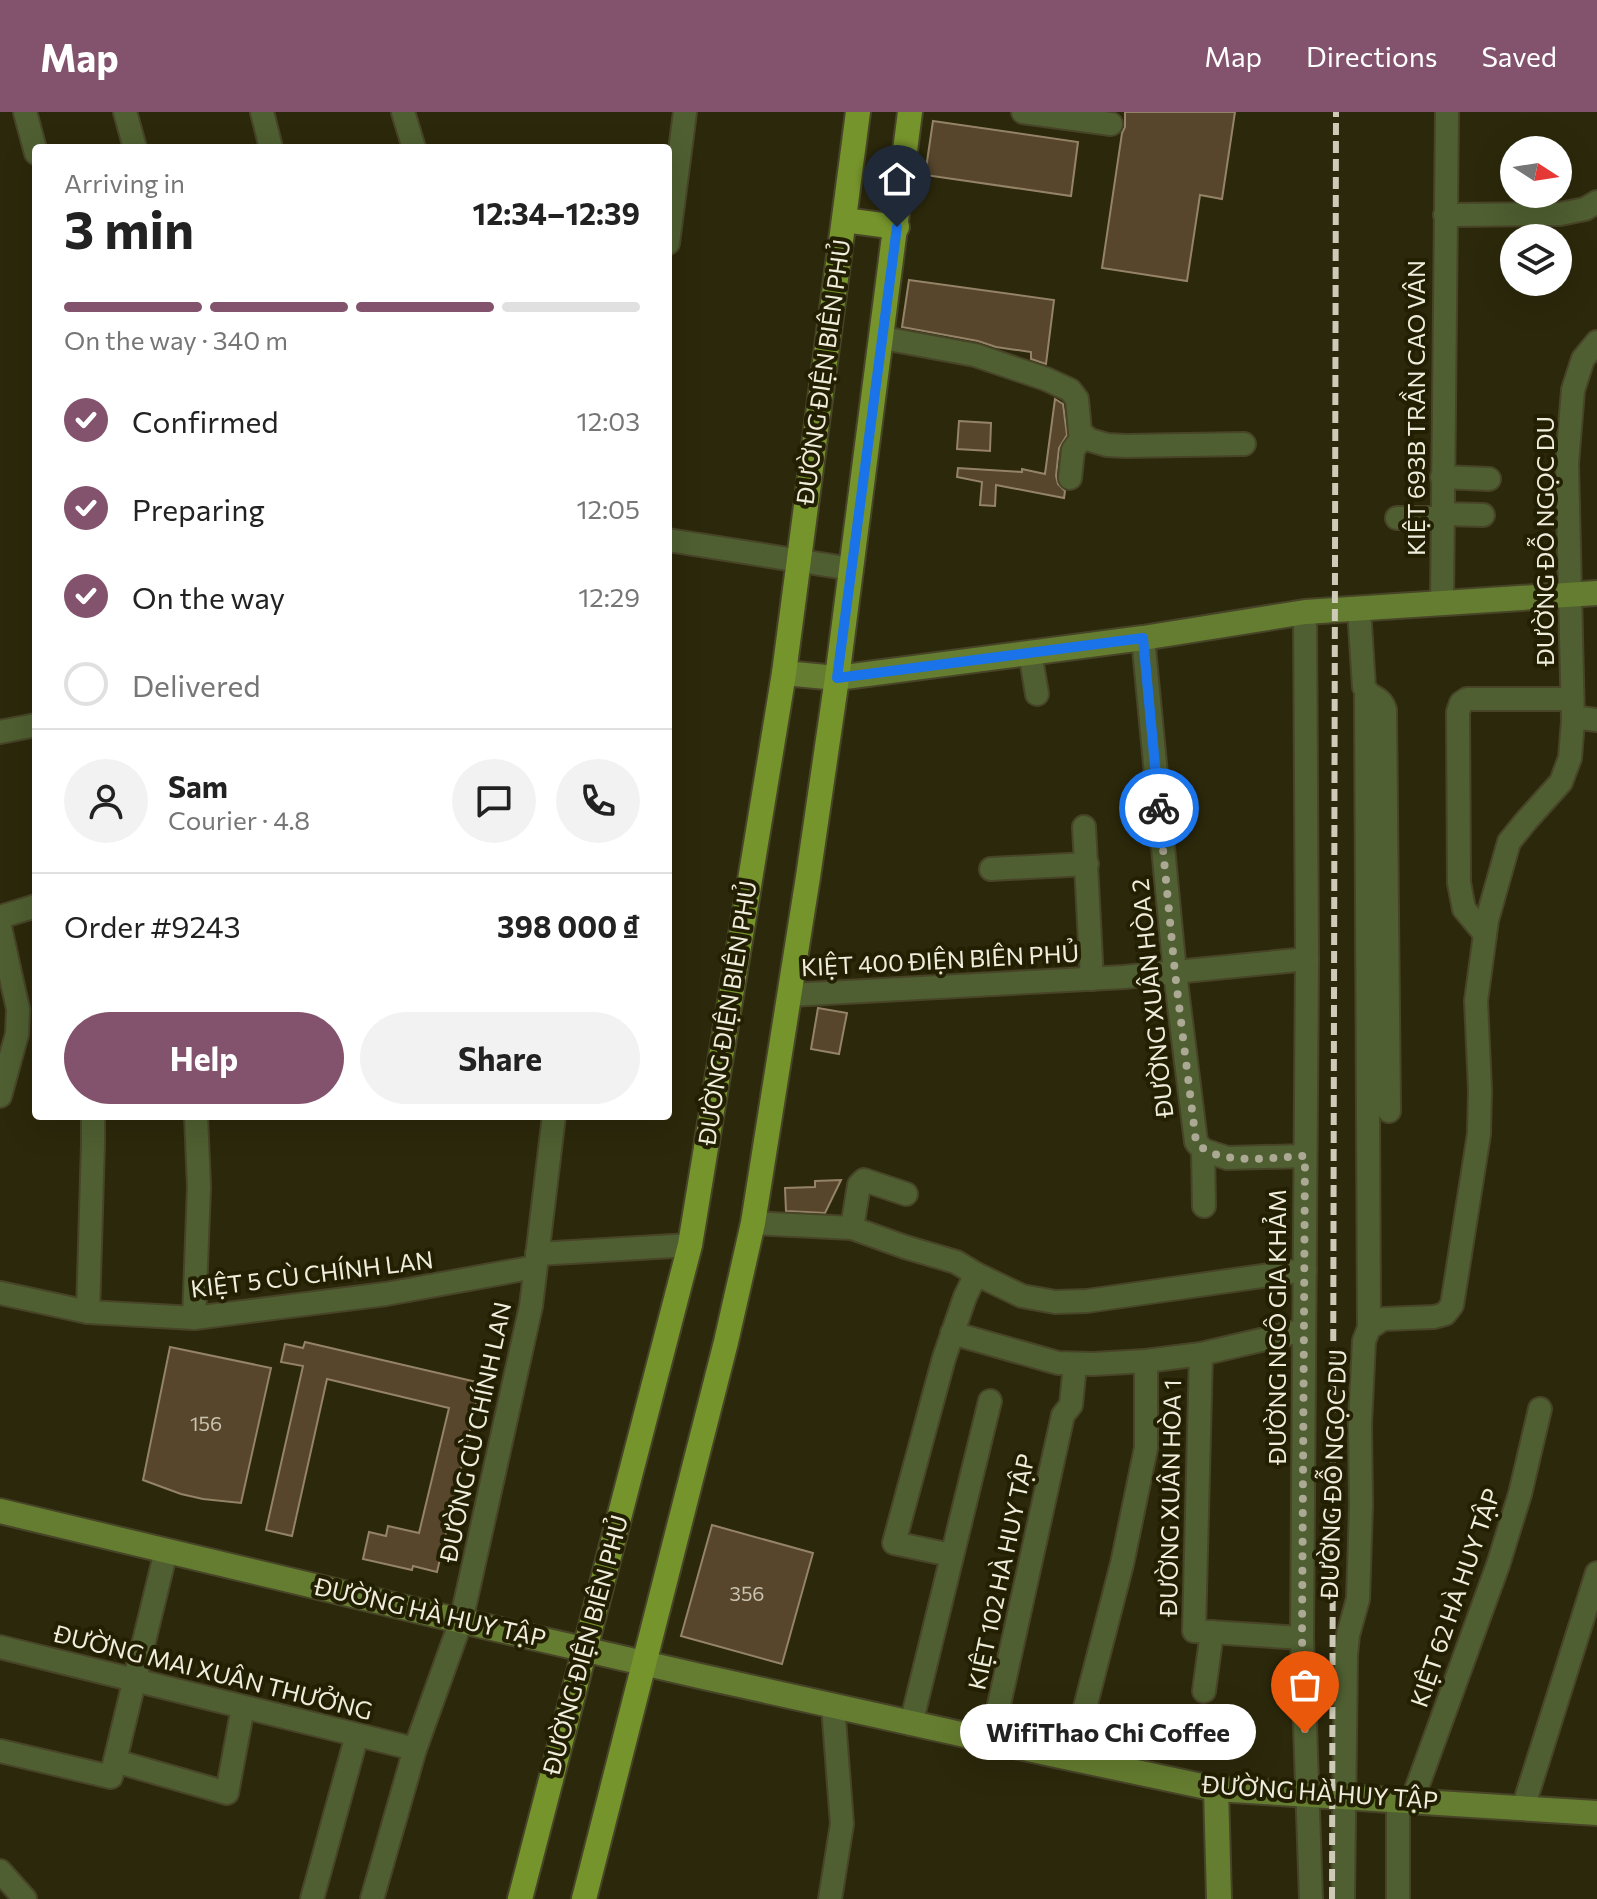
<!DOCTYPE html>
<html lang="en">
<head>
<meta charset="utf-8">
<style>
	body { margin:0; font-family:Commissioner,sans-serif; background:#f2f2f2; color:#222; height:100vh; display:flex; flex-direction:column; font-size:30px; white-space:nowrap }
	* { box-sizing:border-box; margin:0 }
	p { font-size:26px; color:#767676 }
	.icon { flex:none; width:44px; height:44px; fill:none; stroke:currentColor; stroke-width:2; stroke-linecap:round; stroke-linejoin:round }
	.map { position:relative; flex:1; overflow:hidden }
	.details { position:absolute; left:32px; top:32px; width:640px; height:976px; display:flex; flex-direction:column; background:#fff; border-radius:8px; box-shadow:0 8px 32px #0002 }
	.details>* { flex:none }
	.needle { width:52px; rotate:102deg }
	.fabs { position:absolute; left:1500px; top:24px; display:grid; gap:16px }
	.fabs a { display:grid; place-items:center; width:72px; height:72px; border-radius:50%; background:#fff; box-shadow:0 8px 32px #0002; font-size:40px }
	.pin { position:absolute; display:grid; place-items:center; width:68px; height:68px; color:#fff; margin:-82px -34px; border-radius:50% 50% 50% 0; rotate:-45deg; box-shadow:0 0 8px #0007 }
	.pin .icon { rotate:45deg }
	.courier { position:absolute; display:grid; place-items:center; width:80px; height:80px; margin:-40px; border:6px solid #1a73e8; border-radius:50%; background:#fff; color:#222; box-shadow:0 2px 10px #0007 }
	.bubble { position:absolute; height:56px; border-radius:28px; background:#fff; box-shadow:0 8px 32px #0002; font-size:26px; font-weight:700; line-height:56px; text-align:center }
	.head em { font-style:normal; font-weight:700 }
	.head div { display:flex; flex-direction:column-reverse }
	.head { display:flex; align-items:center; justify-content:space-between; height:136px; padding:0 32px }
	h1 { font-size:52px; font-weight:700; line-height:60px }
	.bar { display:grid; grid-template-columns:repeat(4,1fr); gap:12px 8px; align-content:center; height:96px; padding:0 32px }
	.bar i { height:10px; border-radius:6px; background:#e0e0e0 }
	.bar .selected { background:#83536d }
	.bar p { grid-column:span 4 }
	.line { display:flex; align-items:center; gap:20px; padding:0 32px; border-top:2px solid #e0e0e0 }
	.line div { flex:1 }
	.round { display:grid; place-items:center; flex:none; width:84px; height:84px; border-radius:42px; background:#f2f2f2 }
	ol { padding:0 32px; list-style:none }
	li { display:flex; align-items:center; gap:24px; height:88px }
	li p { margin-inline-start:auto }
	li .icon { padding:8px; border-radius:50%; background:#83536d; color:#fff; stroke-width:4 }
	li:last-child { color:#767676 }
	li i { width:44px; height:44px; border:4px solid #e0e0e0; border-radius:50% }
	.primary-button { display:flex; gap:16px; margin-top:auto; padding:16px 32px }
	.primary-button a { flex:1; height:92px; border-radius:48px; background:#83536d; color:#fff; font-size:32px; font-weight:700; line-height:92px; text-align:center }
	.primary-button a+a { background:#f2f2f2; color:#222 }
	header { display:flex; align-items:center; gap:48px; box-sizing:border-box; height:112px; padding:0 40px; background:#83536d; color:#fff }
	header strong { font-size:38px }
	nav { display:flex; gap:44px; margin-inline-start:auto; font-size:28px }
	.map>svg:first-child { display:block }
	.building { fill:#57462c; stroke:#958367; stroke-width:2 }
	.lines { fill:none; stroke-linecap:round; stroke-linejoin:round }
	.street-casing { stroke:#474428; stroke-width:26 }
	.secondary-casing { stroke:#474428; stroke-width:28 }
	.primary-casing { stroke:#474428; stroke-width:28 }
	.street { stroke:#4f5f31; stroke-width:22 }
	.secondary { stroke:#657d30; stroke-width:24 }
	.primary { stroke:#76942c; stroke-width:24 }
	.rail { stroke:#cdcab7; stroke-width:6; stroke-dasharray:12 6; stroke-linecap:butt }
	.done { stroke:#aba893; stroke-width:8; stroke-dasharray:0 14.4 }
	.route { stroke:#1a73e8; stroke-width:10 }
	.labels { text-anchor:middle; stroke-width:8; stroke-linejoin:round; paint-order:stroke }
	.number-label { font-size:20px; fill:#c9c3b0 }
	.street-label { font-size:24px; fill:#efeddc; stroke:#231f02 }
</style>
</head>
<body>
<header>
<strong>Map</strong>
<nav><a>Map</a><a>Directions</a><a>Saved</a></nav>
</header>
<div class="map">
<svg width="1597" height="1787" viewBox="0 0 1597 1787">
	<rect width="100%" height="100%" fill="#2c280b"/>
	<g class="building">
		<path d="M1125,0H1235L1222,87L1200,83L1187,169L1102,156L1122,21L1125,15Z"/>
		<path d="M933,9L1078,30L1071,84L925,63Z"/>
		<path d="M909,168L1054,188L1046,252L1031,247V240L996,235L978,229L902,215Z"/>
		<path d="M1055,287L1063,292L1067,323L1059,336L1056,364L1058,372L1065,379L1064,386L996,373L995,394L980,393L982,370L957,365L958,356L1022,360V357L1045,362Z"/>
		<path d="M959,309L991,311L990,339L957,337Z"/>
		<path d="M818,896L847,901L839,942L811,937Z"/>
		<path d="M841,1068L825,1101L786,1099L785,1076L815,1075V1069Z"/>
		<path d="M305,1230L481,1271L437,1460L413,1454L412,1458L363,1447L369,1420L386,1424L388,1414L419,1421L449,1296L327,1267L292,1424L266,1418L303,1254L281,1250L285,1232L303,1236Z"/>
		<path d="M170,1235L271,1256L241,1391L203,1387L181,1382L143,1368Z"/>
		<path d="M712,1413L813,1441L782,1552L681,1524Z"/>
	</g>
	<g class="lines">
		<g class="street-casing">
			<g id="street">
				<path d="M25,0L36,41"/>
				<path d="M125,0L135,36"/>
				<path d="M262,0L271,36"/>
				<path d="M403,0L414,36"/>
				<path d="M1023,0L1111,12"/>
				<path d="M1445,103L1560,102L1585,97L1597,90"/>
				<path d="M668,131L685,0"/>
				<path d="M883,226L975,243L1046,267L1070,278L1077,287L1080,320L1090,328L1107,333L1126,334L1244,332"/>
				<path d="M1442,365L1489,367"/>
				<path d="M1070,366L1073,338L1083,324"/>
				<path d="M1442,402L1483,403"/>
				<path d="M1397,406H1442"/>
				<path d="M668,428L852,457"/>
				<path d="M1442,490L1447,0"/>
				<path d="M1359,497L1364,575C1369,587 1381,583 1385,598L1389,999"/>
				<path d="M1305,500L1307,847L1302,1526L1311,1787"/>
				<path d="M1143,526L1175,861L1196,1030L1203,1038L1227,1046L1305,1044"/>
				<path d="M1030,540L1037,582"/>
				<path d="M1366,580L1369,1216"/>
				<path d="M1573,605L1597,608"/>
				<path d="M0,620L36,613"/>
				<path d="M1084,715L1092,867"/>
				<path d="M991,757L1087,752"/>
				<path d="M0,805L36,794"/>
				<path d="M0,815L18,897L17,922L0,984"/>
				<path d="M1485,822L1464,797L1459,771L1458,600L1461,591L1467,587H1572"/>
				<path d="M790,883L1124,865L1307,847"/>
				<path d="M1203,1038L1204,1094"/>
				<path d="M753,1111L852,1116L905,1135L956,1150L976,1162L1022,1184L1055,1190L1087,1189L1305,1158"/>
				<path d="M852,1116L859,1073L864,1068L906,1082"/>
				<path d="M537,1142L690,1133"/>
				<path d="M0,1181L88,1200L194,1206L386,1182L535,1155"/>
				<path d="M88,1200L93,1031V1004"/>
				<path d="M194,1206L199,1075L196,1004"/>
				<path d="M952,1221L1058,1251L1093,1252L1146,1249L1201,1242L1304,1218"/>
				<path d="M1201,1242L1194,1519L1302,1526"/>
				<path d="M951,1443L894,1431L944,1246L965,1185L976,1162"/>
				<path d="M0,1535L415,1637"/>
				<path d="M1204,1579L1212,1520"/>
				<path d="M911,1612L990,1289"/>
				<path d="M991,1629L1063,1303L1071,1293L1075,1252"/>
				<path d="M0,1639L111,1665L166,1439"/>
				<path d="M1072,1646L1122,1452L1146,1336V1249"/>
				<path d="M115,1649L227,1681L243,1595"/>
				<path d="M1398,1688V1787"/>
				<path d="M1412,1689L1498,1453L1520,1382L1540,1297"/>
				<path d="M1523,1696L1597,1461"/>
				<path d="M0,1759L25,1787"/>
				<path d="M312,1787L357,1623"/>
				<path d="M372,1787L415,1637L461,1509L468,1478L531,1194L554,1004"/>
				<path d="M830,1787L842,1712L833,1594"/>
				<path d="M1343,1787L1346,1543L1348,1523L1358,1487L1361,1394L1360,1312L1364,1229L1369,1216L1383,1207L1434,1205L1445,1202L1452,1193L1479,1022L1480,978L1476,889L1487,808L1509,730L1526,709L1561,670L1570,646L1573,609L1567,352L1573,278L1583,247L1597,230"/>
			</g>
		</g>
		<g class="secondary-casing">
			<g id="secondary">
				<path d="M784,561L837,566L1143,526L1305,500L1597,481"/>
				<path d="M0,1399L440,1504L704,1565L1051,1642L1216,1677L1597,1701"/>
				<path d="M1216,1677L1219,1787"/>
			</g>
		</g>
		<g class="primary-casing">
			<g id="primary">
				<path d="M844,108L897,115"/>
				<path d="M520,1787L690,1133L784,561L858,0"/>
				<path d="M584,1787L726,1230L753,1111L808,765L837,566L910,0"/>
			</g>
		</g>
		<use href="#street" class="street"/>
		<use href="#secondary" class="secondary"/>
		<use href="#primary" class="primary"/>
		<path class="rail" d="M1332,1787L1336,0"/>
	</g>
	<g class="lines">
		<path class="done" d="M1159,696L1175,861L1196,1030C1217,1055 1274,1045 1305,1044L1302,1526L1305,1621"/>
		<path class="route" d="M897,115L837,566L1143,526L1159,696"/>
	</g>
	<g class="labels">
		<g class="number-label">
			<text x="206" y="1319">156</text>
			<text x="747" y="1489">356</text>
		</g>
		<g class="street-label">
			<text transform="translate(824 260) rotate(-82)" y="8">ĐƯỜNG ĐIỆN BIÊN PHỦ</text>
			<text transform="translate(1417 296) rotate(-90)" y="8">KIỆT 693B TRẦN CAO VÂN</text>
			<text transform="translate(1546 429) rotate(-90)" y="8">ĐƯỜNG ĐỖ NGỌC DU</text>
			<text transform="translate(940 849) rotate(-3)" y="8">KIỆT 400 ĐIỆN BIÊN PHỦ</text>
			<text transform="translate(1153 886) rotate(-96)" y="8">ĐƯỜNG XUÂN HÒA 2</text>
			<text transform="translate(728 901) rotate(-81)" y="8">ĐƯỜNG ĐIỆN BIÊN PHỦ</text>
			<text transform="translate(312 1163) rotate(-7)" y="8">KIỆT 5 CÙ CHÍNH LAN</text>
			<text transform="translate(1278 1215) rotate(-90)" y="8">ĐƯỜNG NGÔ GIA KHẢM</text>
			<text transform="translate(476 1320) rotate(-78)" y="8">ĐƯỜNG CÙ CHÍNH LAN</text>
			<text transform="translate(1334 1362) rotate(-88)" y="8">ĐƯỜNG ĐỖ NGỌC DU</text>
			<text transform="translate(1171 1386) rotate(-89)" y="8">ĐƯỜNG XUÂN HÒA 1</text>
			<text transform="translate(1002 1460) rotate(-78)" y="8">KIỆT 102 HÀ HUY TẬP</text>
			<text transform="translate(1456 1486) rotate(-71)" y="8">KIỆT 62 HÀ HUY TẬP</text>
			<text transform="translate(430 1501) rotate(13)" y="8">ĐƯỜNG HÀ HUY TẬP</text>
			<text transform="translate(586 1533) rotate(-75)" y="8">ĐƯỜNG ĐIỆN BIÊN PHỦ</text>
			<text transform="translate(213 1561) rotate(14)" y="8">ĐƯỜNG MAI XUÂN THƯỞNG</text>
			<text transform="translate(1320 1681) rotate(4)" y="8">ĐƯỜNG HÀ HUY TẬP</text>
		</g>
	</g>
</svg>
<div class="fabs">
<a><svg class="needle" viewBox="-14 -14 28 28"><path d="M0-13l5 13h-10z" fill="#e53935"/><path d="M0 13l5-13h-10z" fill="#767676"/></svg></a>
<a><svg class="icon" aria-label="layers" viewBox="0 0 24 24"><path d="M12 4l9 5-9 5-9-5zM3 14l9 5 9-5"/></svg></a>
</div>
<div class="pin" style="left:1305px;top:1621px;background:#ea580c"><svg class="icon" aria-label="bag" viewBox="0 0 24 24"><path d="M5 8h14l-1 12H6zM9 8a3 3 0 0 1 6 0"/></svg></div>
<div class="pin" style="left:897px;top:115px;background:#1f2937"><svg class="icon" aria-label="home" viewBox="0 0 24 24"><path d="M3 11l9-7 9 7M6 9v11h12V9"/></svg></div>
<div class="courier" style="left:1159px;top:696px"><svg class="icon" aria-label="bike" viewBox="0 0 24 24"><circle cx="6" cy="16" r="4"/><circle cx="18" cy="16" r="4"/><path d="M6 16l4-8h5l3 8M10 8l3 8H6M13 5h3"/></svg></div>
<div class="bubble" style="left:960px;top:1592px;width:296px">WifiThao Chi Coffee</div>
<section class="details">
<div class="head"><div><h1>3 min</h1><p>Arriving in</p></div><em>12:34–12:39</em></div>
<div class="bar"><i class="selected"></i><i class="selected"></i><i class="selected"></i><i></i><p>On the way · 340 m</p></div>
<ol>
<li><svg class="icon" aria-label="check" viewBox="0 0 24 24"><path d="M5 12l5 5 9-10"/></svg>Confirmed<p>12:03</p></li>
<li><svg class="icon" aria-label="check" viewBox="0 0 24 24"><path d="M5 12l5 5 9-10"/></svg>Preparing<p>12:05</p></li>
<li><svg class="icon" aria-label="check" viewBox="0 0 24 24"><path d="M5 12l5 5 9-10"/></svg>On the way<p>12:29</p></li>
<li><i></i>Delivered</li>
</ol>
<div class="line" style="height:144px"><a class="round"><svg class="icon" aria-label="person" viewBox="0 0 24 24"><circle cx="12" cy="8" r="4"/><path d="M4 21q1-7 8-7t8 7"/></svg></a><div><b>Sam</b><p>Courier · 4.8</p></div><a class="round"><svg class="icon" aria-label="chat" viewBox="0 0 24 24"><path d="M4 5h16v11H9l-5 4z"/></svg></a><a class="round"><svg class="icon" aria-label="phone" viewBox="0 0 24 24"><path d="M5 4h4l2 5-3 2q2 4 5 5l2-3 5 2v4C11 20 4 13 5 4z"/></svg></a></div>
<div class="line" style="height:104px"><div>Order #9243</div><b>398 000 ₫</b></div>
<div class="primary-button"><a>Help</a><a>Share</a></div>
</section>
</div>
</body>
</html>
